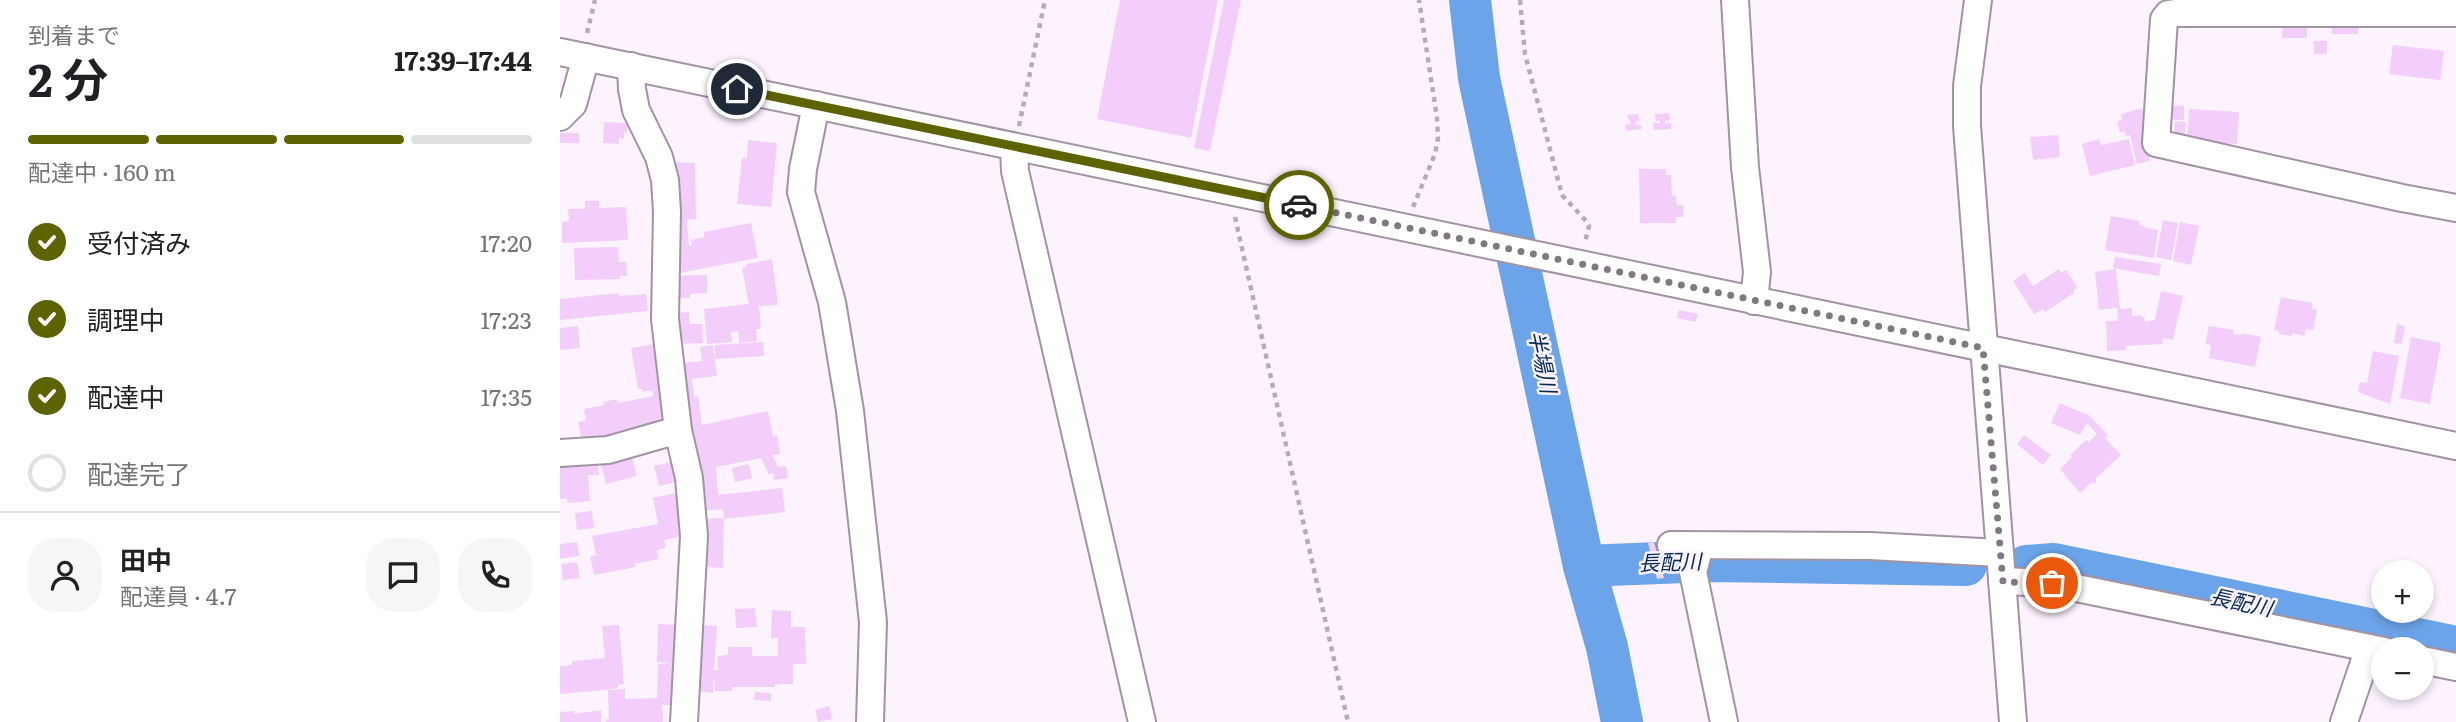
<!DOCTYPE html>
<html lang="ja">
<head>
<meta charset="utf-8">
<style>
	body { margin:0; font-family:Literata,"Noto Sans JP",serif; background:#f6f6f6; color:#202124; height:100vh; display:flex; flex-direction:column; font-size:26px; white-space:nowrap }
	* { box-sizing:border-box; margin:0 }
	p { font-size:23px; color:#757577 }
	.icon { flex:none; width:38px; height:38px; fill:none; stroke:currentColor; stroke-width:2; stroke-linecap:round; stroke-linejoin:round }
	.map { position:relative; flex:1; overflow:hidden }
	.panel { display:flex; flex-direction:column; background:#fff; width:560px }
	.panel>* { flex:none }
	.buttons { position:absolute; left:1811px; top:560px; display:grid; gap:14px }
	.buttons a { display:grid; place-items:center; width:63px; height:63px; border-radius:50%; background:#fff; box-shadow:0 4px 10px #0003; font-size:35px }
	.pin { position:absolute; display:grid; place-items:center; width:60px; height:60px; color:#fff; margin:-30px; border:4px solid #fff; border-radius:50%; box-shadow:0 2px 7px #0007 }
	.courier { position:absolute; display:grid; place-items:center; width:70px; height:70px; margin:-35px; border:5px solid #5c6300; border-radius:50%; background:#fff; color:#222; box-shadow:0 2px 9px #0007 }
	.summary em { font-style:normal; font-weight:700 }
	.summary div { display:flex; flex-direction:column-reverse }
	.summary { display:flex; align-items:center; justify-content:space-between; height:119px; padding:0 28px }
	h1 { font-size:46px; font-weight:700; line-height:52px }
	.bar { display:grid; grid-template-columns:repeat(4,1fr); gap:10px 7px; align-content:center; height:84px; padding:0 28px }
	.bar i { height:9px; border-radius:5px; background:#e0e0e0 }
	.bar .selected { background:#5c6300 }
	.bar p { grid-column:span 4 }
	.line { display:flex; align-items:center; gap:18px; padding:0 28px; border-top:2px solid #e0e0e0 }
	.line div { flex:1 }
	.round { display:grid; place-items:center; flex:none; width:74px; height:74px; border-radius:28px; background:#f6f6f6 }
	ol { padding:0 28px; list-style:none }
	li { display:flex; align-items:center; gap:21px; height:77px }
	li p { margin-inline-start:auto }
	li .icon { padding:7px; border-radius:50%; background:#5c6300; color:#fff; stroke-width:4 }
	li:last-child { color:#757577 }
	li i { width:38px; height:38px; border:4px solid #e0e0e0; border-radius:50% }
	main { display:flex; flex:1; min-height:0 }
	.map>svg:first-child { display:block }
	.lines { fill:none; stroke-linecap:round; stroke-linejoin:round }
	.river { stroke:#6ca4e9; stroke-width:42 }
	.building { fill:#f3cefa }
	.minor-casing { stroke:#a193a4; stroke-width:30 }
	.path { stroke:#b4acb6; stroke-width:4.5; stroke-dasharray:5 5; stroke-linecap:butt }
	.minor { stroke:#fff; stroke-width:26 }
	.done { stroke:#807981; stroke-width:7; stroke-dasharray:0 12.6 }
	.route { stroke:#5c6300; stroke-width:9 }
	.labels { text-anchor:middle; stroke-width:5; stroke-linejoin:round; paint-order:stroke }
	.water-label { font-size:21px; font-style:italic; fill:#032a55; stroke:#fcf3fe }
</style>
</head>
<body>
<main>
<section class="panel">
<div class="summary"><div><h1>2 分</h1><p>到着まで</p></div><em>17:39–17:44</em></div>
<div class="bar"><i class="selected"></i><i class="selected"></i><i class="selected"></i><i></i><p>配達中 · 160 m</p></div>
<ol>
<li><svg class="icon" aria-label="check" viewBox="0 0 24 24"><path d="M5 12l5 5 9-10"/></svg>受付済み<p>17:20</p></li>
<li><svg class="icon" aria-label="check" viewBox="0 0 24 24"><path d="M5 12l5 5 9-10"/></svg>調理中<p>17:23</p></li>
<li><svg class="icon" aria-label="check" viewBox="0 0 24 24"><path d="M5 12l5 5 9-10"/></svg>配達中<p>17:35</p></li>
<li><i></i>配達完了</li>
</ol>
<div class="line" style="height:126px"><a class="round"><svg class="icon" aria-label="person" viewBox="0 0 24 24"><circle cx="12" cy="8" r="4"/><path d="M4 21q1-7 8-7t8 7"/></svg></a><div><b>田中</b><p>配達員 · 4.7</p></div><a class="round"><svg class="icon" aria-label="chat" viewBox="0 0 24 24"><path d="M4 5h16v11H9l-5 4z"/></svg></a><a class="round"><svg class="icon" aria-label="phone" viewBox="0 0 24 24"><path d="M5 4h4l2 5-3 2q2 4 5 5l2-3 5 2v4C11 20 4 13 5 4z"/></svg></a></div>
</section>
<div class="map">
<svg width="1896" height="722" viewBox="0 0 1896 722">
	<rect width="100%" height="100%" fill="#fcf3fe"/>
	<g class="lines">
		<g class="river">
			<path d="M910,0L919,78L1024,566L1047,647L1062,722"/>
			<path d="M1024,566L1150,561L1406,565"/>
			<path d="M1466,566L1494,564L1896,647"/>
		</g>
	</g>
	<g class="building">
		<path d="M560,0H658L631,138L537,119Z"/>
		<path d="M664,0H681L650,151L634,148Z"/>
		<path d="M1723,25H1747V38H1722Z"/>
		<path d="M1772,25H1786V28H1798V34H1772Z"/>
		<rect x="1754" y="41" width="13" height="13"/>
		<path d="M1833,45L1884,51L1880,80L1829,74Z"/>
		<path d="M1611,105L1624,106V120H1610Z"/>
		<path d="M1582,108L1590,138L1585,140L1590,161L1577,164L1570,135L1566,136L1564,131L1560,133L1557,121L1562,120L1561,114Z"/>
		<path d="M1629,109L1679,112L1677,144L1627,141Z"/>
		<path d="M1109,113L1110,120L1105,121V124L1111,123V129L1094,130L1093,123H1100V120L1096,121L1095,114Z"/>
		<path d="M1078,114L1079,121H1075L1076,125H1081L1082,129L1066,131L1065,125L1071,124L1067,115Z"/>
		<path d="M1615,121L1626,122L1624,139L1614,138Z"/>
		<path d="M44,122L67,123V133L64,132V139L59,138V144L43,143Z"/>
		<rect x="0" y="133" width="19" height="10"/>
		<path d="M1498,135L1500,157L1473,160L1470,137Z"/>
		<path d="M1539,139L1541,145L1569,139L1575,165L1530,176L1522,144Z"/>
		<path d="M188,140L217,143L211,207L177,204L182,158H187Z"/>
		<path d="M113,162L135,163L136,219H127L129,246H132L131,240L144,237V232L191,223L198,258L119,273L115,250Z"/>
		<path d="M1079,169H1106V175H1111L1112,196H1116L1117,205H1123V217H1116V223H1080Z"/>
		<path d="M25,201H39V208L66,207L68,240L2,243V222L9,221L8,209H25Z"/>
		<path d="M1551,216L1580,221L1579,225H1583V227L1598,230L1594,258L1545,250Z"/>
		<path d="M1603,220L1618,223L1611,260L1596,257Z"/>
		<path d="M1620,222L1639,226L1631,265L1613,261Z"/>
		<path d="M58,247L59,262H66L67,276H60V279L15,280L14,248Z"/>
		<path d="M1555,257L1601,264L1599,276L1553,268Z"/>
		<path d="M212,259L218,305L199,306L201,329H196L197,341L179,343L178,331L171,332L172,342L147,344L144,309L189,304L182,268L187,267V264Z"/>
		<path d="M1499,269L1501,273L1506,270L1517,287L1513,291L1514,293L1485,312L1483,309L1474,314L1453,281L1465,273L1473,286Z"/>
		<path d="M1556,269L1560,309L1572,308V316L1581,315V318L1584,317L1585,322L1595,320L1601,291L1623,296L1613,340L1603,338L1602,344L1566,346V350L1547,351L1546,321H1558L1557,308L1539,310L1535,272Z"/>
		<path d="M147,275V293L130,294V298H109L108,276Z"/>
		<path d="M59,293V296L86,294L88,311L0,320V299Z"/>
		<path d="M1721,297L1753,303L1752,308L1757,310L1753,330L1746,329L1745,336L1733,333L1732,336L1719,334V331L1714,330Z"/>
		<path d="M1119,310L1138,314L1136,322L1117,318Z"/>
		<path d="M129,312L130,324H142L143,343L114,344L112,313Z"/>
		<path d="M1837,324L1845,326L1842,344L1834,343Z"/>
		<path d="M18,326L20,348L0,350V328Z"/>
		<path d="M1649,326L1674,330L1673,334L1681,335V333L1701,337L1695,367L1649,358L1651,345L1645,344Z"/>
		<path d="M1851,337L1881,343L1870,404L1840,398Z"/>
		<path d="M203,342L204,356L155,359V345Z"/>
		<path d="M94,344L107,423L53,437L22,441L18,422L26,420L24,409L44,405L43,402L57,399L58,403L93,396L92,390L82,392V389H78L71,348Z"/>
		<path d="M153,345L157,376L132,379L134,397L138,396L142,425L208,411L213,436L217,435L220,454L212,455L218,467L226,466L228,478L214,480L213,473L209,475L201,458L156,467L158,495L222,488L225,512L164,519L163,509L140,511L115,364L142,361L140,347Z"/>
		<path d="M1813,351L1839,356L1830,404L1798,392L1800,382L1807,383Z"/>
		<path d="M1500,403L1530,416L1548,435L1545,438L1561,455L1535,479L1537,481L1534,484L1532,482L1520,493L1500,469L1512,457L1510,455L1526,440L1529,442L1537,434L1527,423L1520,435L1491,423Z"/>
		<path d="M1464,435L1491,455L1483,465L1457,444Z"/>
		<path d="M71,452L77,476L46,484L40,460Z"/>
		<path d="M38,459L39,475H28L30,501L7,503V499H0V462Z"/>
		<path d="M116,461L120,481L99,486L94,466Z"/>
		<path d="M189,464L192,478L175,482L172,468Z"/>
		<path d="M115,493L124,536L104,540L106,548L97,550L98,559L75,564L76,567L34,575L30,556L36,555L32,536L98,524L93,498Z"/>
		<path d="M32,511L34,528L17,530L15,513Z"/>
		<path d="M164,518L163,568L141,567V519Z"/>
		<path d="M17,542L19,556L0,559V544Z"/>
		<path d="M1094,542L1104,578L1097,579L1088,543Z"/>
		<path d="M17,562L20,578L3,580L1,564Z"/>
		<path d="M195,608L197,627L176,628L175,609Z"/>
		<path d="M212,610L231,611V627H245L246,664H233V684H215V687H172V691H155L154,675L153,693L134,691L138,625L157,626L154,670H158V656L168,655V647H192V656H218V638H211Z"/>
		<path d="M98,624L116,625L117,705H102L103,722H46V719H49L48,690L65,689V699L97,698L98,664L112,663L97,662Z"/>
		<path d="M59,625L64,684L58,685V688L46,690L0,694V666L12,665V661L45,658L42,626Z"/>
		<path d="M195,692L211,693V701L194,700Z"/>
		<path d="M269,706L272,719L258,722L255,710Z"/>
		<path d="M41,710V722H0V712L14,711V714Z"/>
	</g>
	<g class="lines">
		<g class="minor-casing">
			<g id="minor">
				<path d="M1175,0L1185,167L1197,272L1194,301"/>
				<path d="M1418,0L1407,86V126L1453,722"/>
				<path d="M1896,13H1615L1608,14L1604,19L1596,143L1842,198L1896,208"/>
				<path d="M0,52L1896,446"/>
				<path d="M71,66L72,89L76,110L99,157L105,180L107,212L105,319L118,430L129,478L134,536L124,722"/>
				<path d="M256,105L243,169L241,192L272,302L290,411L313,622L310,722"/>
				<path d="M0,117L13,104L26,57"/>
				<path d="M454,147L455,171L582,722"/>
				<path d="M0,453L48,450L118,430"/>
				<path d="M1111,545L1310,546L1440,553"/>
				<path d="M1140,546L1133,572L1164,722"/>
				<path d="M1442,581L1492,583L1824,651"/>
				<path d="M1862,660L1896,667"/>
				<path d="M1784,722L1809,648"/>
			</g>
		</g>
		<g class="path">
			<path d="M960,0L965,54L1002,195L1027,222L1029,226L1025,242"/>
			<path d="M27,33L35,0"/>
			<path d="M459,126L485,0"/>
			<path d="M853,207L875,154L878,138L877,118L859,0"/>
			<path d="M675,217L788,722"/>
		</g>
		<use href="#minor" class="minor"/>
	</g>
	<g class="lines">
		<path class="done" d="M739,205L1423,348L1443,582L1492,583"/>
		<path class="route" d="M177,89L739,205"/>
	</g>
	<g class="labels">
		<g class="water-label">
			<text transform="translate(982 362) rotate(78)" y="7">半場川</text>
			<text transform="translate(1110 563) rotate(-2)" y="7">長配川</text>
			<text transform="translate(1681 603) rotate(12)" y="7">長配川</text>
		</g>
	</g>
</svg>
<div class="buttons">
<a>+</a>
<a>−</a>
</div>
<div class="pin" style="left:1492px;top:583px;background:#ea580c"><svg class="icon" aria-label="bag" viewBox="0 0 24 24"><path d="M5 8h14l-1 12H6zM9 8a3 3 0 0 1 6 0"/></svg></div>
<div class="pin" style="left:177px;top:89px;background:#1f2937"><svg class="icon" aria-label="home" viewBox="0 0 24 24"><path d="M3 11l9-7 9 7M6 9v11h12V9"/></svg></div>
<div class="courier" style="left:739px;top:205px"><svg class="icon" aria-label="car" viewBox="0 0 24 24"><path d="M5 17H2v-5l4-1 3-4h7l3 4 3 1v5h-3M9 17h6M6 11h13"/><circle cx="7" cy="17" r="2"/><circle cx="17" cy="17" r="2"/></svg></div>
</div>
</main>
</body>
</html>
